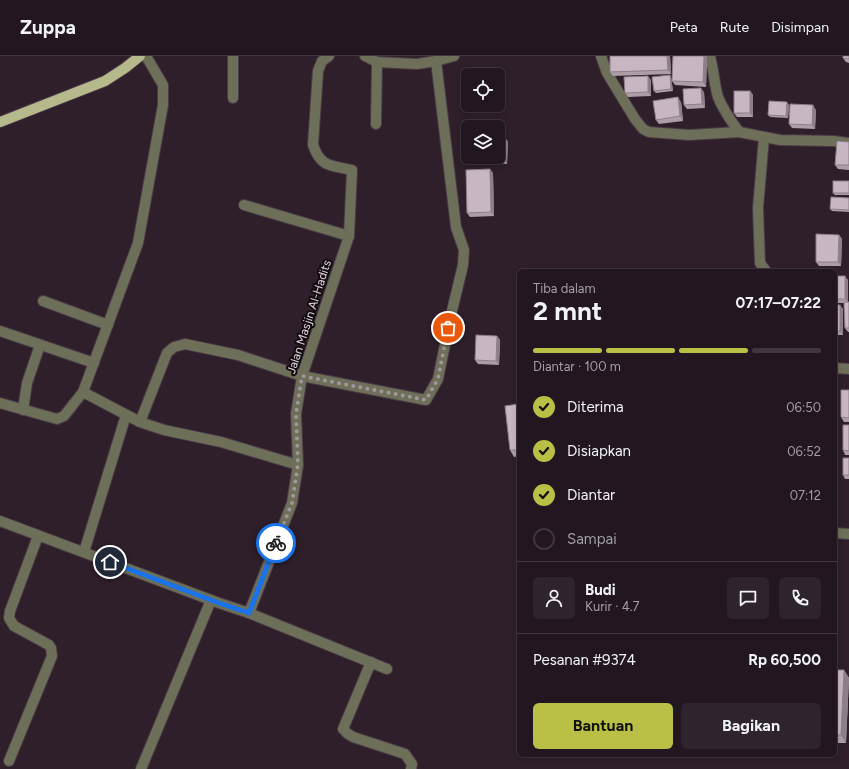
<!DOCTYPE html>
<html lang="id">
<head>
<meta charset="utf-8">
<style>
	body { margin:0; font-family:Figtree,sans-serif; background:#2e242d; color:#f1f3f6; height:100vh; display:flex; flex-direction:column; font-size:15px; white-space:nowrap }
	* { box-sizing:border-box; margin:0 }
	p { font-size:13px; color:#a29fa5 }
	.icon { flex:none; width:22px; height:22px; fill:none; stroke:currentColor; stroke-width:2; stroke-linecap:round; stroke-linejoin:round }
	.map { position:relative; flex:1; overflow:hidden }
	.drawer { position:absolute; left:517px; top:213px; width:320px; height:488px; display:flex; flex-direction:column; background:#221720; border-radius:6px; box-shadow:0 2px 6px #0003,0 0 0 1px #3f363e }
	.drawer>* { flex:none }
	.controls { position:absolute; left:461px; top:12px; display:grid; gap:8px }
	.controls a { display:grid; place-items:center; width:44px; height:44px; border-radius:6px; background:#221720; box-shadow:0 2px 6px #0003,0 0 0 1px #3f363e; font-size:20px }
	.pin { position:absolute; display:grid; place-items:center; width:34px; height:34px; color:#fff; margin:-17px; border:2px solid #fff; border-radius:50%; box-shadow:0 1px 4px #0007 }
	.courier { position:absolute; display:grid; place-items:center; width:40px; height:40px; margin:-20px; border:3px solid #1a73e8; border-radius:50%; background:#fff; color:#222; box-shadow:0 1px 5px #0007 }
	.summary em { font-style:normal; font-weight:700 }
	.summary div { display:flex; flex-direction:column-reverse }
	.summary { display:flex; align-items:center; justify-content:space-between; height:68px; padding:0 16px }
	h1 { font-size:26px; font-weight:700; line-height:30px }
	.bar { display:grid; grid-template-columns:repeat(4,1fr); gap:6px 4px; align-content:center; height:48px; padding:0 16px }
	.bar i { height:5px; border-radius:3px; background:#3f363e }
	.bar .selected { background:#bac046 }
	.bar p { grid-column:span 4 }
	.line { display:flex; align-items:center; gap:10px; padding:0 16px; border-top:1px solid #3f363e }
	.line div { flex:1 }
	.round { display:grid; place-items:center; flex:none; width:42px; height:42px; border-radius:6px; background:#2e242d }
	ol { padding:0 16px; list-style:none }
	li { display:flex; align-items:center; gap:12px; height:44px }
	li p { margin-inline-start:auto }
	li .icon { padding:4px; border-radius:50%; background:#bac046; color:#111; stroke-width:4 }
	li:last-child { color:#a29fa5 }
	li i { width:22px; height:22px; border:2px solid #3f363e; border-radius:50% }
	.cta { display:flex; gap:8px; margin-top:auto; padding:8px 16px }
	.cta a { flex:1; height:46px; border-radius:6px; background:#bac046; color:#111; font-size:16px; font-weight:700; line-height:46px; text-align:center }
	.cta a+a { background:#2e242d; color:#f1f3f6 }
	header { display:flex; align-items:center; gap:24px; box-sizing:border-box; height:56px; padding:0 20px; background:#221720; border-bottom:1px solid #3f363e }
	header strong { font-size:19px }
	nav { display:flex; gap:22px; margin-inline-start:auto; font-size:14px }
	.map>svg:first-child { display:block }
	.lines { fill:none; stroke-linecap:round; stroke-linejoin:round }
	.minor-casing { stroke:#4a3c47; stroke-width:12 }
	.major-casing { stroke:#4a3c47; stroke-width:12 }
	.minor { stroke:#6d6f59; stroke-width:10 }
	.major { stroke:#b5b98c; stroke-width:10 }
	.wall { fill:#ad9da8 }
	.shaded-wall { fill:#8d7f88 }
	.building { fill:#c9b6c3; stroke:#8d7f88 }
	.done { stroke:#a2969e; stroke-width:4; stroke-dasharray:0 7.2 }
	.route { stroke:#1a73e8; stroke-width:5 }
	.labels { text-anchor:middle; stroke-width:4; stroke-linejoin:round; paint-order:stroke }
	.street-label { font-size:12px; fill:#e0d6dd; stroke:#120c10 }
</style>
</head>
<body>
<header>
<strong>Zuppa</strong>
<nav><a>Peta</a><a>Rute</a><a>Disimpan</a></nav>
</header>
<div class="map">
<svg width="849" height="713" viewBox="0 0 849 713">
	<rect width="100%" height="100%" fill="#2e1f2a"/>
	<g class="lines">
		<g class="minor-casing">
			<g id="minor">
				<path d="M146,0L163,29V49L138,187L83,336L140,366L164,374L221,386L298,409"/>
				<path d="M233,0V42"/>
				<path d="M365,0L377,6L417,8L436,5L454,0"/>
				<path d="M601,0L607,17L635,63L643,73L649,76L689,79L739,76L780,84L833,85L849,87"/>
				<path d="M707,0L710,1C714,14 714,28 718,41C723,54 731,65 739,76"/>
				<path d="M376,68L377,6"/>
				<path d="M764,81L758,152L760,207L766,215"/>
				<path d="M244,149L349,180"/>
				<path d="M43,245L108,269"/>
				<path d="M0,275L94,307"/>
				<path d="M835,312L849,313"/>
				<path d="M0,347L57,363L64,360L83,336"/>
				<path d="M23,354L27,327L40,289"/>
				<path d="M140,366L167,297L174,291L185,288L238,299L302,320L426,344L438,323L451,259L463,209L464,194L456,171L436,5"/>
				<path d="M0,465L219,547L249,557L292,447L298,409L296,358L302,320L349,180L352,114C331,109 321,112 313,89L318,15L322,5L329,0"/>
				<path d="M835,477L849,478"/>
				<path d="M84,496L126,359"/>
				<path d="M249,557L387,613"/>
				<path d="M371,606L343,673L348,678L353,681L405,698L412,708L411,713"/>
				<path d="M9,705L52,600L51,592L49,589L14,570L9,562L10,555L38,480"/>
				<path d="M141,713L211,544"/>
			</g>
		</g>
		<g class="major-casing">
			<path id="major" d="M0,66L105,25L125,12L140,0"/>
		</g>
		<use href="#minor" class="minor"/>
		<use href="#major" class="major"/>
	</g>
	<g class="wall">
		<path d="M670,0L671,18L613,20L610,16Z"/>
		<path d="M673,0H706L707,2L706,31L675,29L672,25Z"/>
		<path d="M849,0V7L846,6L843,2Z"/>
		<path d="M671,21L673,35L656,37L654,35Z"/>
		<path d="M651,24V40L628,41L625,37Z"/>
		<path d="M750,35L753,39V61H737L734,57Z"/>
		<path d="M704,36L705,52L687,53L684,49Z"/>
		<path d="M681,46L683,65L659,68L656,64Z"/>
		<path d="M789,49L788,62L770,61L768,59Z"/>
		<path d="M816,54L815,73L792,72L789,68Z"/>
		<path d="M505,82L508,86L507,108L488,106L485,102Z"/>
		<path d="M849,86V114L838,113L835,109Z"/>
		<path d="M493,117L494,160L470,161L467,157Z"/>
		<path d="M849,125V139H835L833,137Z"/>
		<path d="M849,142V156L832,155L830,153Z"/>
		<path d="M839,179L842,183L841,210H819L816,206Z"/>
		<path d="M835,220L848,224V246H849V276H848L845,272L844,247H835Z"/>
		<path d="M835,249L843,253V279H835Z"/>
		<path d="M497,280L500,284L499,309L478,308L475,304Z"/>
		<path d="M849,334V366H844L841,361Z"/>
		<path d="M519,348V400L514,401L510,394Z"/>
		<path d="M849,369V399H845L843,394Z"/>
		<path d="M849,402V423H845L843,419Z"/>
		<path d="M835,614H844L849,622L846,687H835Z"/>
	</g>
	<g class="shaded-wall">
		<path d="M667,0H670L671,18L668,14Z"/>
		<path d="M704,0H706L707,2L706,31L703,26Z"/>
		<path d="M670,19L671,21L673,35L671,33Z"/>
		<path d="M648,20L651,24V40L648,36Z"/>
		<path d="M701,32L704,36L705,52L702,48Z"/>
		<path d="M750,35L753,39V61L750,57Z"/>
		<path d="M678,41L681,46L683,65L680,60Z"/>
		<path d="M787,46L789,49L788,62L786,60Z"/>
		<path d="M813,49L816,54L815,73L812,69Z"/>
		<path d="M505,82L508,86L507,108L504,104Z"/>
		<path d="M490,113L493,117L494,160L491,156Z"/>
		<path d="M839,179L842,183L841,210L838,206Z"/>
		<path d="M845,220L848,224V247L845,243Z"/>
		<path d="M840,249L843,253V279L840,275Z"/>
		<path d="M497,280L500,284L499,309L496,305Z"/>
		<path d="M844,614L849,622L846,687L841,679Z"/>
	</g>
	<g class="building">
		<path d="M610,0H667L668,14L610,16Z"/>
		<path d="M673,0H704L703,26L672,25Z"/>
		<path d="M843,0H849V3L843,2Z"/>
		<path d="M670,19L671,33L654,35L652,21Z"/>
		<path d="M648,20V36L625,37L624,21Z"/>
		<path d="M701,32L702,48L684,49L683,33Z"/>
		<rect x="734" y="35" width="16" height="22"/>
		<path d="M678,41L680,60L656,64L653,45Z"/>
		<path d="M769,45L787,46L786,60L768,59Z"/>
		<path d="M790,48L813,49L812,69L789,68Z"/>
		<path d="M498,81L505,82L504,104L485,102V101H498Z"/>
		<path d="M837,85L849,86V109H835Z"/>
		<path d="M490,113L491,156L467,157L466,114Z"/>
		<rect x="833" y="125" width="16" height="12"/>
		<path d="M831,141L849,142V154L830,153Z"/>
		<path d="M816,178L839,179L838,206H816Z"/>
		<rect x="835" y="220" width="10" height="23"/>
		<path d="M844,246H849V272H845Z"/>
		<rect x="835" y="249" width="5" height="26"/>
		<path d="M476,279L497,280L496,305L475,304Z"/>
		<path d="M841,334H849V362L841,361Z"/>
		<path d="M519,348V394H510L505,350Z"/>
		<path d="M843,369H849V395L843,394Z"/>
		<rect x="843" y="402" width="6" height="17"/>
		<path d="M835,614H844L841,679H835Z"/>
	</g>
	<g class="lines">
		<path class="done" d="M276,487L292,447L298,408L296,358L302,320L426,344L438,323L448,272"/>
		<path class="route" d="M110,506L219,547L249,557L276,487"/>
	</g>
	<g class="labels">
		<g class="street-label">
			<text transform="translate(309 261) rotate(-72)" y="4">Jalan Masjin Al-Hadits</text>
		</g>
	</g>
</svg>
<div class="controls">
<a><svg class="icon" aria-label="locate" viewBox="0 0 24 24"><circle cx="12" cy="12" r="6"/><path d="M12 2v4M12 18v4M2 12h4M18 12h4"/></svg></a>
<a><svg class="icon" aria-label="layers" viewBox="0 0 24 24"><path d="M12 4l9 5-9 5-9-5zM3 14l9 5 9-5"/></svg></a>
</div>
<div class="pin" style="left:448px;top:272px;background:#ea580c"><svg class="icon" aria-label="bag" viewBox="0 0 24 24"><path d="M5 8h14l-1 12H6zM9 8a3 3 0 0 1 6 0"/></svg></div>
<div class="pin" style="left:110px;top:506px;background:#1f2937"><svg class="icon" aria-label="home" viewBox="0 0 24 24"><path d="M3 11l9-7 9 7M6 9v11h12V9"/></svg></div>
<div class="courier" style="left:276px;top:487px"><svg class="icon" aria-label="bike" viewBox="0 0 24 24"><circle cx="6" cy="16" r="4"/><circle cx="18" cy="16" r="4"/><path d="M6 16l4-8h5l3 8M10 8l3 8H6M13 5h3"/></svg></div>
<section class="drawer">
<div class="summary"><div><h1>2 mnt</h1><p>Tiba dalam</p></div><em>07:17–07:22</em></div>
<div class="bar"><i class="selected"></i><i class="selected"></i><i class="selected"></i><i></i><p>Diantar · 100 m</p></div>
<ol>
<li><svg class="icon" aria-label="check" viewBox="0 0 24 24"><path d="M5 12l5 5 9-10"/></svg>Diterima<p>06:50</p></li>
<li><svg class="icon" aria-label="check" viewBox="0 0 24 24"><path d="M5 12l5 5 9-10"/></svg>Disiapkan<p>06:52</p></li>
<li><svg class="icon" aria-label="check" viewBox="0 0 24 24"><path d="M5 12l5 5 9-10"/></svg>Diantar<p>07:12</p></li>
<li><i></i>Sampai</li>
</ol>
<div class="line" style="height:72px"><a class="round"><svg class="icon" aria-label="person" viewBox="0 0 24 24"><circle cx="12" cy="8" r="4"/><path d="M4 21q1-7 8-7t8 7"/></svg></a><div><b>Budi</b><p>Kurir · 4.7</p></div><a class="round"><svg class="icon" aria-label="chat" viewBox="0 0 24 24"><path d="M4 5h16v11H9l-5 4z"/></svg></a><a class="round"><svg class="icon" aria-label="phone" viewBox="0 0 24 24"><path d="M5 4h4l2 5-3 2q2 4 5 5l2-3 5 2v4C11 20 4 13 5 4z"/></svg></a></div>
<div class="line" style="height:52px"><div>Pesanan #9374</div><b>Rp 60,500</b></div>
<div class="cta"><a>Bantuan</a><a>Bagikan</a></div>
</section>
</div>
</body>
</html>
